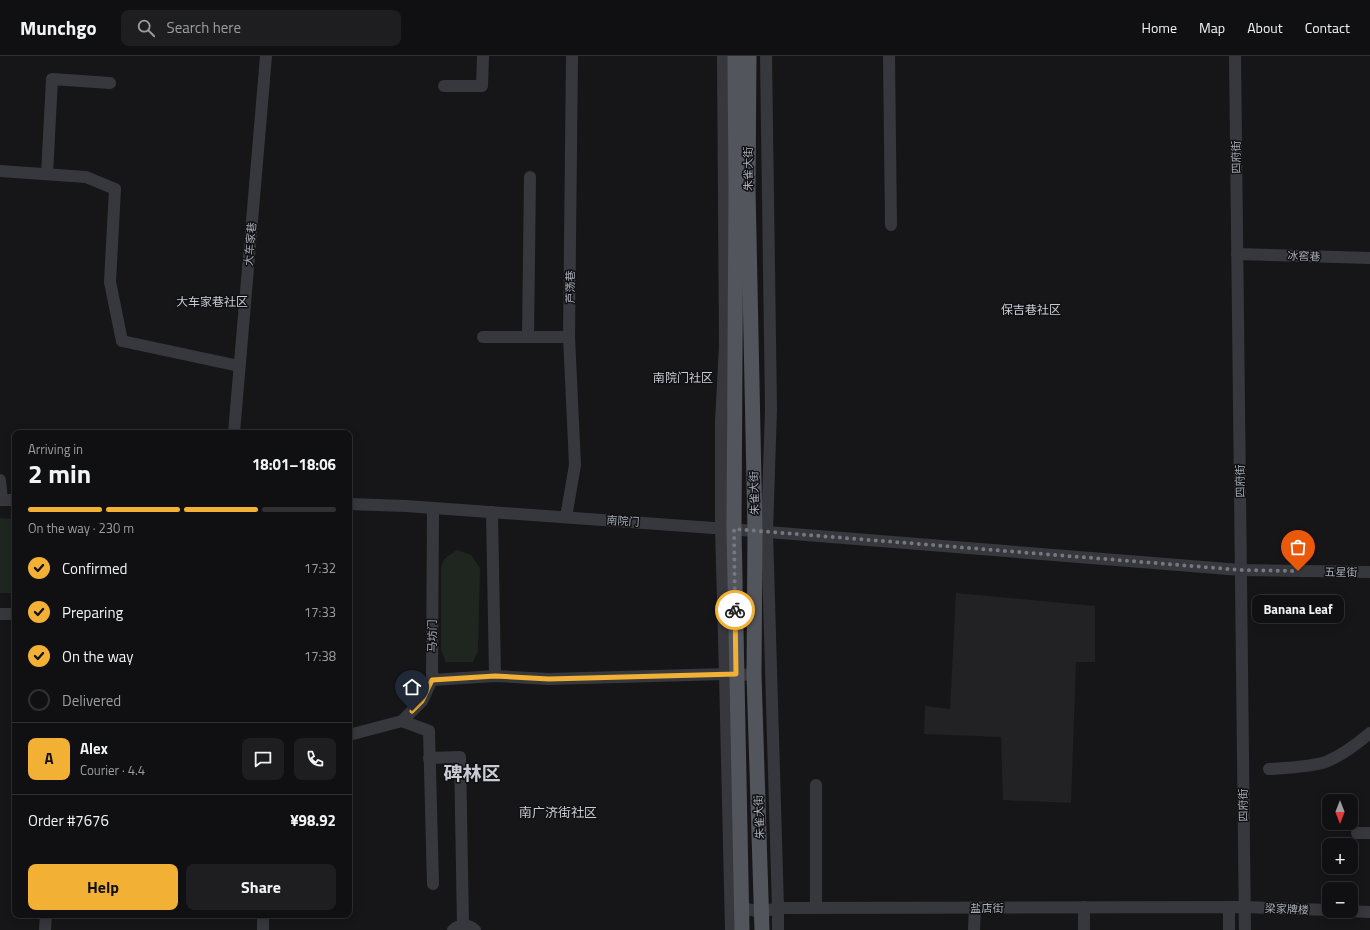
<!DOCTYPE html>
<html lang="en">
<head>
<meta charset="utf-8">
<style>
	body { margin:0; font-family:"Titillium Web","Noto Sans SC",sans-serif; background:#1e1e20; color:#f1f3f6; height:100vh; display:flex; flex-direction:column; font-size:15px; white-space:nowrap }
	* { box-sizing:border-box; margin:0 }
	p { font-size:13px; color:#9c9d9f }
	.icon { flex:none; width:22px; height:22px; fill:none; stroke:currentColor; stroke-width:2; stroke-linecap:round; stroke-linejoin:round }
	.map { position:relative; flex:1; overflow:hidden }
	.sheet { position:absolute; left:12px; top:374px; width:340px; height:488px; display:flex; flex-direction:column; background:#101012; border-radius:8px; box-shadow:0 2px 10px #0003,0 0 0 1px #303032 }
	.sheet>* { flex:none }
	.needle { width:26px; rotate:180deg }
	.fabs { position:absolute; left:1322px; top:738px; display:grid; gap:8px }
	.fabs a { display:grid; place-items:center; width:36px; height:36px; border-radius:8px; background:#101012; box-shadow:0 2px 10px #0003,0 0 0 1px #303032; font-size:20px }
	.pin { position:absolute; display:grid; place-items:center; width:34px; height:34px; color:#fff; margin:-41px -17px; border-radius:50% 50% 50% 0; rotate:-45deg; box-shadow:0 0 4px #0007 }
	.pin .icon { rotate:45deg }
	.courier { position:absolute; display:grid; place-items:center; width:40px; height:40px; margin:-20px; border:3px solid #f2b134; border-radius:50%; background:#fff; color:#222; box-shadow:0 1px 5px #0007 }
	.bubble { position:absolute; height:28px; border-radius:8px; background:#101012; box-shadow:0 2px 10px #0003,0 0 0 1px #303032; font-size:13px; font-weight:700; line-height:28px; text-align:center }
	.summary em { font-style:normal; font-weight:700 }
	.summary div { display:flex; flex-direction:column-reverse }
	.summary { display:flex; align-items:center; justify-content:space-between; height:68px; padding:0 16px }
	h1 { font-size:26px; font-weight:700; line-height:30px }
	.bar { display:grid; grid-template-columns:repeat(4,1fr); gap:6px 4px; align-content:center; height:48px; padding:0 16px }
	.bar i { height:5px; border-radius:3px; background:#303032 }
	.bar .on { background:#f2b134 }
	.bar p { grid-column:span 4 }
	.line { display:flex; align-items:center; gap:10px; padding:0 16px; border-top:1px solid #303032 }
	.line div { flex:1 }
	.round { display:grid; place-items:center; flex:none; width:42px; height:42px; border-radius:8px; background:#1e1e20 }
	ol { padding:0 16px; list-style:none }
	li { display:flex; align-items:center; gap:12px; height:44px }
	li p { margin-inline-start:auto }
	li .icon { padding:4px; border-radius:50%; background:#f2b134; color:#111; stroke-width:4 }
	li:last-child { color:#9c9d9f }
	li i { width:22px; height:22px; border:2px solid #303032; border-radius:50% }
	.button { display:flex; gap:8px; margin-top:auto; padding:8px 16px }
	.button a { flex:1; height:46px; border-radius:8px; background:#f2b134; color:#111; font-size:16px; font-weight:700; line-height:46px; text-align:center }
	.button a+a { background:#1e1e20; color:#f1f3f6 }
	header { display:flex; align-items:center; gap:24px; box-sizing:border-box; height:56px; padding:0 20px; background:#101012; border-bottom:1px solid #303032 }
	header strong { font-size:19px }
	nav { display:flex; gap:22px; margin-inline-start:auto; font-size:14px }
	.search { width:280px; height:36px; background:#1e1e20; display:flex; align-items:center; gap:10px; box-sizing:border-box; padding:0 14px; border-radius:8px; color:#9c9d9f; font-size:15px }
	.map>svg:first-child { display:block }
	.built { fill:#222225 }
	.green { fill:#1e261f }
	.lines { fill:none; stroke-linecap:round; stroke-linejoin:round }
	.minor { stroke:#37383d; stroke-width:12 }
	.major { stroke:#53555c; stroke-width:15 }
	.done { stroke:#757880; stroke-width:4; stroke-dasharray:0 7.2 }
	.route { stroke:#f2b134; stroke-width:5 }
	.labels { text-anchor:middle; stroke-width:3; stroke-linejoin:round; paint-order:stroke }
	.street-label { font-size:11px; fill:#a8adb8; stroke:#111113 }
	.neighbourhood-label { font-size:12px; fill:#c9ccd4; stroke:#111113 }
	.quarter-label { font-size:13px; fill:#c9ccd4; stroke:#111113 }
	.town-label { font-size:19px; font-weight:bold; fill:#c9ccd4; stroke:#111113 }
</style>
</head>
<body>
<header>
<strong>Munchgo</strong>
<div class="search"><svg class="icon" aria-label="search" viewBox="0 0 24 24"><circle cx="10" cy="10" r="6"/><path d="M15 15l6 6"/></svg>Search here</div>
<nav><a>Home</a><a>Map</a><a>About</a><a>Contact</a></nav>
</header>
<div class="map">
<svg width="1370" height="874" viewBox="0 0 1370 874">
	<rect width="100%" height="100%" fill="#161618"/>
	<path class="built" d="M956,537L1095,550V606H1076L1071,747L1003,744L1001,681L924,678L925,650L950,653Z"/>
	<g class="green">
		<path d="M0,462L15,463V537H0Z"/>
		<path d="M457,494L471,499L480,512L478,595L473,606H446L441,594V512L444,503Z"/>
	</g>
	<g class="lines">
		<g class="minor">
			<path d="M723,0L725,290L721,366V472L725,618L731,874"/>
			<path d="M766,0L771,353L767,476L778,852V874"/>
			<path d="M889,0L891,169"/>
			<path d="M1235,0L1245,874"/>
			<path d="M444,30H482L483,0"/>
			<path d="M0,115L86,121L115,133L110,226L122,285L239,310"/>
			<path d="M47,118L52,23L110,27"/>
			<path d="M1237,198L1370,202"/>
			<path d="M483,281H569"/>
			<path d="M528,281L530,121"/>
			<path d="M234,377L266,0"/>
			<path d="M0,424L2,444"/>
			<path d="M0,444H15"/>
			<path d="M349,448L406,450L755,475L1241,514L1370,516"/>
			<path d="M492,456L495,620"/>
			<path d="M566,461L575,409L569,281L572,0"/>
			<path d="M0,558H15"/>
			<path d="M432,624L495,620L549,623L725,618L754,619"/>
			<path d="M402,665L429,675L433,828"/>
			<path d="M349,679L402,665L422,645L432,624L433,453"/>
			<path d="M429,702L460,701L463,869"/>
			<path d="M1269,713C1285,712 1314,711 1328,705C1344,698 1357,688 1370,677"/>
			<path d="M1357,777H1370"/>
			<path d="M1229,851V874"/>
			<path d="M816,852V729"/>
			<path d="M733,853L742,852L762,856L778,852L1244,851L1329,854"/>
			<path d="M1348,855L1370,856"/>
			<path d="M45,874L46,859"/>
			<path d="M263,874V859"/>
			<path d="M453,874C460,868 468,868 475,874"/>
			<path d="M974,874L975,852"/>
			<path d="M1084,874V851"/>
		</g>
		<g class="major">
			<path d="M735,0L736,131L734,473L742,874"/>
			<path d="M749,0L748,132L755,475L754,619L762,874"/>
		</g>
	</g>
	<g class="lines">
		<path class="done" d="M735,554L734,473L1241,514L1298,515"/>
		<path class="route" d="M412,655L422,645L432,624L495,620L549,623L736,618L735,554"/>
	</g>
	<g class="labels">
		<g class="street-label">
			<text transform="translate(1236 101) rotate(-91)" y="4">四府街</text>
			<text transform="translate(748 113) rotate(-90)" y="4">朱雀大街</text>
			<text transform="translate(250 188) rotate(-85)" y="4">大车家巷</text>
			<text transform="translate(1304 200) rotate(2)" y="4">冰窖巷</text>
			<text transform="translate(570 231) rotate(-90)" y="4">芦荡巷</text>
			<text transform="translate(1240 425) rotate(-91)" y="4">四府街</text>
			<text transform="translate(754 437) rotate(-91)" y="4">朱雀大街</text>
			<text transform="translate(623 465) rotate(4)" y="4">南院门</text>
			<text transform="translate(1341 516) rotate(1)" y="4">五星街</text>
			<text transform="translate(432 580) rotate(-89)" y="4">马坊门</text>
			<text transform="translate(1243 749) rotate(-91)" y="4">四府街</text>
			<text transform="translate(759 761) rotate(-92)" y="4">朱雀大街</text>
			<text x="987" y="856">盐店街</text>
			<text transform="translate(1287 853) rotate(2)" y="4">梁家牌楼</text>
		</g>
		<g class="neighbourhood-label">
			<text x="212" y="250">大车家巷社区</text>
			<text x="1031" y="258">保吉巷社区</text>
			<text x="683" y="326">南院门社区</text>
		</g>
		<g class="quarter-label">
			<text x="558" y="761">南广济街社区</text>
		</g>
		<g class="town-label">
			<text x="472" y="724">碑林区</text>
		</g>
	</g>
</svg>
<div class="fabs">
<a><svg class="needle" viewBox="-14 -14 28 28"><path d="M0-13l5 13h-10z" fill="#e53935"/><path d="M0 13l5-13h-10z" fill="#9c9d9f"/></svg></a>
<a>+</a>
<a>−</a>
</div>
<div class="pin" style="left:1298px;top:515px;background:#ea580c"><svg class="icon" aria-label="bag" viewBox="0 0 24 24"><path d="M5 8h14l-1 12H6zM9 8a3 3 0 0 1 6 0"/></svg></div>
<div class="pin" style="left:412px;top:655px;background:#1f2937"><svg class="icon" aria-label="home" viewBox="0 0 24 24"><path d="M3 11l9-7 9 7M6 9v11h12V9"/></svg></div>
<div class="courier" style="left:735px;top:554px"><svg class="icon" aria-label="bike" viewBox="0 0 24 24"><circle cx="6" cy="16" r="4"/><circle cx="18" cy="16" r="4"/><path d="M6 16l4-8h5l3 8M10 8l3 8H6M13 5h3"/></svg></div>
<div class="bubble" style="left:1252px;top:539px;width:92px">Banana Leaf</div>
<section class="sheet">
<div class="summary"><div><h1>2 min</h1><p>Arriving in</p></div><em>18:01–18:06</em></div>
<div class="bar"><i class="on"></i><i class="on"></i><i class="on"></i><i></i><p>On the way · 230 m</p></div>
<ol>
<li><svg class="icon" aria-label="check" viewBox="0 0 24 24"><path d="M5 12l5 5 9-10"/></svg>Confirmed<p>17:32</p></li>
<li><svg class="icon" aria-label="check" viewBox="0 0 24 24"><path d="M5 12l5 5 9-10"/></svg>Preparing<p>17:33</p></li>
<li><svg class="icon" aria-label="check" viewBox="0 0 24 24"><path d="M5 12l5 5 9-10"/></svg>On the way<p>17:38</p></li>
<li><i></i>Delivered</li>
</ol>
<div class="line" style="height:72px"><b class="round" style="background:#f2b134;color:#111">A</b><div><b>Alex</b><p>Courier · 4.4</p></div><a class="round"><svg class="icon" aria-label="chat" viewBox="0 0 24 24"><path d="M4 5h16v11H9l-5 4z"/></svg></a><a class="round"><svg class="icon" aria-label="phone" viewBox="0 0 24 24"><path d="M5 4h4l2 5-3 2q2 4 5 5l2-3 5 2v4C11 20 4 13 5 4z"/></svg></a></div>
<div class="line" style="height:52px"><div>Order #7676</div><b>¥98.92</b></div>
<div class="button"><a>Help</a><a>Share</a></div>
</section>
</div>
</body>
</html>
